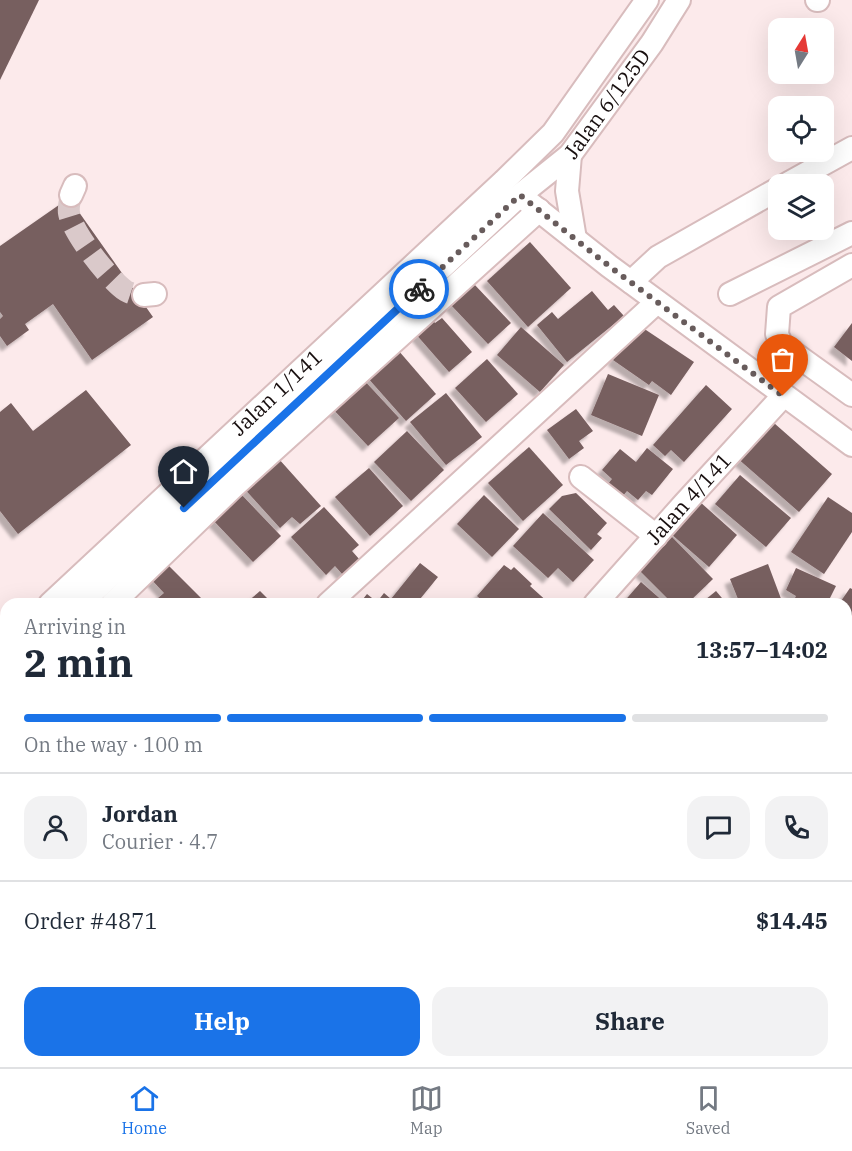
<!DOCTYPE html>
<html lang="en">
<head>
<meta charset="utf-8">
<style>
	body { margin:0; font-family:"IBM Plex Serif",serif; background:#f2f2f3; color:#1f2937; height:100vh; display:flex; flex-direction:column; font-size:22px; white-space:nowrap }
	* { box-sizing:border-box; margin:0 }
	p { font-size:20px; color:#747a83 }
	.icon { flex:none; width:33px; height:33px; fill:none; stroke:currentColor; stroke-width:2; stroke-linecap:round; stroke-linejoin:round }
	.map { position:relative; flex:1; overflow:hidden }
	.panel { position:absolute; left:0px; top:598px; width:852px; height:470px; display:flex; flex-direction:column; background:#fff; border-radius:18px 18px 0 0; box-shadow:0 6px 24px #0002 }
	.panel>* { flex:none }
	.needle { width:39px; rotate:11deg }
	.tools { position:absolute; left:768px; top:18px; display:grid; gap:12px }
	.tools a { display:grid; place-items:center; width:66px; height:66px; border-radius:12px; background:#fff; box-shadow:0 6px 24px #0002; font-size:30px }
	.pin { position:absolute; display:grid; place-items:center; width:51px; height:51px; color:#fff; margin:-62px -26px; border-radius:50% 50% 50% 0; rotate:-45deg; box-shadow:0 0 6px #0007 }
	.pin .icon { rotate:45deg }
	.courier { position:absolute; display:grid; place-items:center; width:60px; height:60px; margin:-30px; border:4px solid #1a73e8; border-radius:50%; background:#fff; color:#222; box-shadow:0 2px 8px #0007 }
	.summary em { font-style:normal; font-weight:700 }
	.summary div { display:flex; flex-direction:column-reverse }
	.summary { display:flex; align-items:center; justify-content:space-between; height:102px; padding:0 24px }
	h1 { font-size:39px; font-weight:700; line-height:45px }
	.bar { display:grid; grid-template-columns:repeat(4,1fr); gap:9px 6px; align-content:center; height:72px; padding:0 24px }
	.bar i { height:8px; border-radius:4px; background:#e0e1e3 }
	.bar .current { background:#1a73e8 }
	.bar p { grid-column:span 4 }
	.line { display:flex; align-items:center; gap:15px; padding:0 24px; border-top:2px solid #e0e1e3 }
	.line div { flex:1 }
	.round { display:grid; place-items:center; flex:none; width:63px; height:63px; border-radius:18px; background:#f2f2f3 }
	.button { display:flex; gap:12px; margin-top:auto; padding:12px 24px }
	.button a { flex:1; height:69px; border-radius:18px; background:#1a73e8; color:#fff; font-size:24px; font-weight:700; line-height:69px; text-align:center }
	.button a+a { background:#f2f2f3; color:#1f2937 }
	.tab-bar { display:flex; justify-content:space-around; align-items:center; height:84px; border-top:2px solid #e0e1e3; background:#fff; font-size:16px; color:#747a83 }
	.tab-bar a { display:grid; justify-items:center; gap:3px }
	.tab-bar .current { color:#1a73e8 }
	.map>svg:first-child { display:block }
	.building { fill:#775e5f; filter:url(#shadow) }
	.lines { fill:none; stroke-linecap:round; stroke-linejoin:round }
	.minor-tunnel { stroke:#dac9ca; stroke-width:22; stroke-dasharray:22 11; stroke-linecap:butt }
	.minor-casing { stroke:#d8bcbd; stroke-width:26 }
	.highway-casing { stroke:#d8bcbd; stroke-width:36 }
	.minor { stroke:#fff; stroke-width:22 }
	.highway { stroke:#fff; stroke-width:33 }
	.done { stroke:#685c5c; stroke-width:6; stroke-dasharray:0 10.8 }
	.route { stroke:#1a73e8; stroke-width:8 }
	.labels { text-anchor:middle; stroke-width:4.5; stroke-linejoin:round; paint-order:stroke }
	.street-label { font-size:21px; fill:#180f0f; stroke:#fcfcfc }
</style>
</head>
<body>
<div class="map">
<svg width="852" height="1067" viewBox="0 0 852 1067">
	<defs>
		<filter id="shadow"><feDropShadow dx="-5.5" dy="5.5" stdDeviation="1.5" flood-color="#0004"/></filter>
	</defs>
	<rect width="100%" height="100%" fill="#fceaeb"/>
	<g class="building">
		<path d="M0,0H39L0,80Z"/>
		<path d="M69,198L153,317L92,360L53,304L25,324L29,330L7,346L0,336V319L3,316L0,312V246Z"/>
		<path d="M530,242L571,288L528,327L487,281Z"/>
		<path d="M473,283L511,323L488,344L450,304Z"/>
		<path d="M592,291L608,310L614,305L624,316L567,362L537,325L552,312L558,319Z"/>
		<path d="M431,318L435,323L442,318L472,352L449,372L414,332Z"/>
		<path d="M852,323V361L834,347Z"/>
		<path d="M637,324L694,362L671,395L652,381L649,385L613,360Z"/>
		<path d="M521,327L564,365L540,392L497,355Z"/>
		<path d="M398,350L436,394L406,421L367,377Z"/>
		<path d="M487,359L518,394L486,422L455,388Z"/>
		<path d="M608,374L659,395L642,436L591,415Z"/>
		<path d="M361,377L399,418L368,446L330,406Z"/>
		<path d="M706,385L732,409L684,462L671,450L665,456L653,445Z"/>
		<path d="M86,390L131,445L18,534L0,511V412L11,403L33,431Z"/>
		<path d="M446,393L482,437L446,465L410,422Z"/>
		<path d="M576,409L593,431L579,441L584,448L569,459L547,430Z"/>
		<path d="M774,423L832,474L799,512L736,457L759,430L765,434Z"/>
		<path d="M407,431L444,470L411,501L374,462Z"/>
		<path d="M529,447L563,485L523,521L488,483Z"/>
		<path d="M647,448L673,469L652,495L646,491L638,500L627,491L622,497L607,485L612,479L602,470L620,449L636,462Z"/>
		<path d="M278,458L321,506L300,524L292,517L280,528L241,485Z"/>
		<path d="M369,468L403,506L370,536L335,497Z"/>
		<path d="M740,475L791,518L766,547L715,504Z"/>
		<path d="M239,492L281,536L253,562L211,518Z"/>
		<path d="M576,493L607,523L597,534L602,538L591,550L549,509L562,496Z"/>
		<path d="M484,495L519,529L492,557L457,524Z"/>
		<path d="M828,497L852,513V532L824,574L791,552Z"/>
		<path d="M699,501L737,535L709,567L670,533Z"/>
		<path d="M324,507L359,545L352,551L360,560L343,575L335,566L326,575L291,537Z"/>
		<path d="M543,513L594,560L573,582L558,568L548,578L513,546Z"/>
		<path d="M671,536L713,579L687,604H673L638,569Z"/>
		<path d="M166,563L207,604H151L164,593L150,578Z"/>
		<path d="M420,563L438,577L416,604H359L367,594L377,602L384,593L391,599Z"/>
		<path d="M768,564L783,604H740L730,579Z"/>
		<path d="M504,565L511,570L514,567L532,584L530,586L550,604H486L477,596Z"/>
		<path d="M796,568L836,586L827,604H792L796,596L786,590Z"/>
		<path d="M641,582L666,604H622Z"/>
		<path d="M850,588L852,589V644L846,653V604H839Z"/>
		<path d="M260,591L273,604H245Z"/>
		<path d="M716,591L727,604H700Z"/>
		<path d="M846,744L852,747V787L850,792L846,790Z"/>
		<path d="M846,802L852,806V827L847,850Z"/>
		<path d="M851,841H852V877L846,875V862Z"/>
		<path d="M848,898H852V916L851,917Z"/>
		<path d="M240,1062H271L270,1067H239Z"/>
		<path d="M456,1062H499L503,1067H450Z"/>
		<path d="M525,1062H569L561,1067H529Z"/>
		<path d="M797,1062H809L811,1067H782Z"/>
	</g>
	<g class="lines">
		<path class="minor-tunnel" d="M71,195C70,200 68,207 69,213C72,232 110,281 126,291C132,294 138,295 144,295"/>
		<g class="minor-casing">
			<g id="minor">
				<path d="M817,0H818"/>
				<path d="M570,155L567,191L575,239"/>
				<path d="M787,184L852,148"/>
				<path d="M71,195L75,186"/>
				<path d="M527,201L609,266L852,445"/>
				<path d="M852,265L779,307L777,334L781,344L852,395"/>
				<path d="M631,282L658,257L778,189"/>
				<path d="M730,294L852,233"/>
				<path d="M144,295L155,294"/>
				<path d="M581,477L656,536"/>
				<path id="s1" d="M50,604L504,181L553,133L647,0"/>
				<path id="s2" d="M80,604L520,195L570,155L652,43L679,0"/>
				<path d="M112,604L233,487L539,210"/>
				<path d="M328,604L657,302"/>
				<path id="s3" d="M595,604L684,504L783,396"/>
				<path d="M0,651L6,645"/>
				<path d="M846,690L852,694"/>
				<path d="M0,698L6,679"/>
				<path d="M0,733L6,760"/>
				<path d="M846,985L852,1029"/>
				<path d="M437,1062L438,1067"/>
				<path d="M224,1067L225,1062"/>
				<path d="M692,1067L720,1062"/>
			</g>
		</g>
		<g class="highway-casing">
			<g id="highway">
				<path d="M0,760L6,767"/>
				<path d="M0,833L6,841"/>
				<path d="M101,1062V1067"/>
				<path d="M153,1062V1067"/>
			</g>
		</g>
		<use href="#minor" class="minor"/>
		<use href="#highway" class="highway"/>
	</g>
	<g class="lines">
		<path class="done" d="M419,289L520,195L609,266L783,396"/>
		<path class="route" d="M184,508L419,289"/>
	</g>
	<g class="labels">
		<g class="street-label">
			<text dy="7" stroke="none"><textPath href="#s2" startOffset="728">Jalan 6/125D</textPath></text>
			<text dy="7" stroke="none"><textPath href="#s1" startOffset="310">Jalan 1/141</textPath></text>
			<text dy="7" stroke="none"><textPath href="#s3" startOffset="141">Jalan 4/141</textPath></text>
		</g>
	</g>
</svg>
<div class="tools">
<a><svg class="needle" viewBox="-14 -14 28 28"><path d="M0-13l5 13h-10z" fill="#e53935"/><path d="M0 13l5-13h-10z" fill="#747a83"/></svg></a>
<a><svg class="icon" aria-label="locate" viewBox="0 0 24 24"><circle cx="12" cy="12" r="6"/><path d="M12 2v4M12 18v4M2 12h4M18 12h4"/></svg></a>
<a><svg class="icon" aria-label="layers" viewBox="0 0 24 24"><path d="M12 4l9 5-9 5-9-5zM3 14l9 5 9-5"/></svg></a>
</div>
<div class="pin" style="left:783px;top:396px;background:#ea580c"><svg class="icon" aria-label="bag" viewBox="0 0 24 24"><path d="M5 8h14l-1 12H6zM9 8a3 3 0 0 1 6 0"/></svg></div>
<div class="pin" style="left:184px;top:508px;background:#1f2937"><svg class="icon" aria-label="home" viewBox="0 0 24 24"><path d="M3 11l9-7 9 7M6 9v11h12V9"/></svg></div>
<div class="courier" style="left:419px;top:289px"><svg class="icon" aria-label="bike" viewBox="0 0 24 24"><circle cx="6" cy="16" r="4"/><circle cx="18" cy="16" r="4"/><path d="M6 16l4-8h5l3 8M10 8l3 8H6M13 5h3"/></svg></div>
<section class="panel">
<div class="summary"><div><h1>2 min</h1><p>Arriving in</p></div><em>13:57–14:02</em></div>
<div class="bar"><i class="current"></i><i class="current"></i><i class="current"></i><i></i><p>On the way · 100 m</p></div>
<div class="line" style="height:108px"><a class="round"><svg class="icon" aria-label="person" viewBox="0 0 24 24"><circle cx="12" cy="8" r="4"/><path d="M4 21q1-7 8-7t8 7"/></svg></a><div><b>Jordan</b><p>Courier · 4.7</p></div><a class="round"><svg class="icon" aria-label="chat" viewBox="0 0 24 24"><path d="M4 5h16v11H9l-5 4z"/></svg></a><a class="round"><svg class="icon" aria-label="phone" viewBox="0 0 24 24"><path d="M5 4h4l2 5-3 2q2 4 5 5l2-3 5 2v4C11 20 4 13 5 4z"/></svg></a></div>
<div class="line" style="height:78px"><div>Order #4871</div><b>$14.45</b></div>
<div class="button"><a>Help</a><a>Share</a></div>
</section>
</div>
<nav class="tab-bar">
<a class="current"><svg class="icon" aria-label="home" viewBox="0 0 24 24"><path d="M3 11l9-7 9 7M6 9v11h12V9"/></svg>Home</a>
<a><svg class="icon" aria-label="map" viewBox="0 0 24 24"><path d="M3 6l6-2 6 2 6-2v14l-6 2-6-2-6 2zM9 4v14M15 6v14"/></svg>Map</a>
<a><svg class="icon" aria-label="saved" viewBox="0 0 24 24"><path d="M7 4h10v16l-5-4-5 4z"/></svg>Saved</a>
</nav>
</body>
</html>
